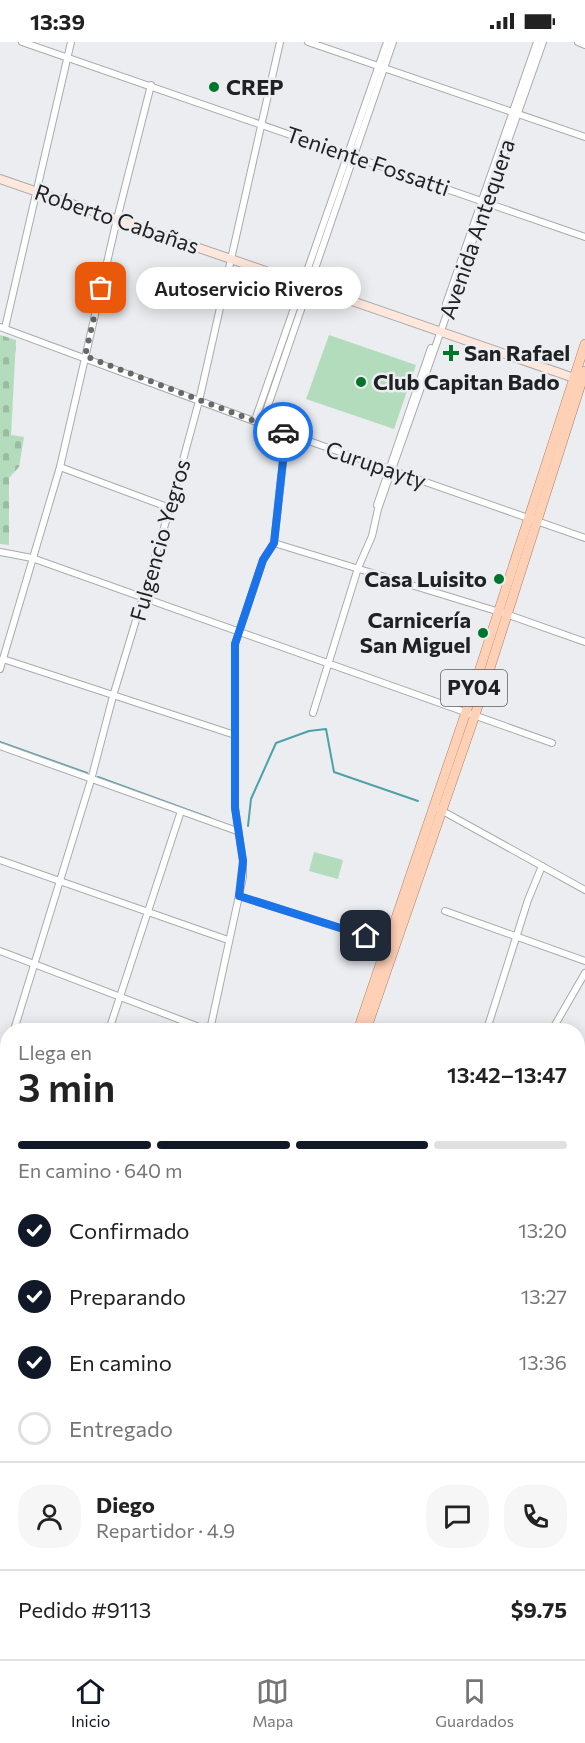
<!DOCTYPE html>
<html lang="es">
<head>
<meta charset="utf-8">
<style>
	body { margin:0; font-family:Commissioner,sans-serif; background:#f6f6f6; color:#222; height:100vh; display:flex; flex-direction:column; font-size:22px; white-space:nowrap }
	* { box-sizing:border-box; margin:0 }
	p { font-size:20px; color:#767676 }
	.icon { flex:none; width:33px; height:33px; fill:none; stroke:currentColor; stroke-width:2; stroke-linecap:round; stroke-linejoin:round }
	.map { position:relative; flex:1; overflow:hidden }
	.sheet { position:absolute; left:0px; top:981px; width:585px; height:636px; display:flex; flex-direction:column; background:#fff; border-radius:24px 24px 0 0; box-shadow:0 3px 15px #0003 }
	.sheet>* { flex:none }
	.pin { position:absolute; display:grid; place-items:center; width:51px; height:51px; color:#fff; margin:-26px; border-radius:12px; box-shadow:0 3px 9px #0006 }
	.courier { position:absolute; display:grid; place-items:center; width:60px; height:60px; margin:-30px; border:4px solid #1a73e8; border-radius:50%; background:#fff; color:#222; box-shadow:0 2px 8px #0007 }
	.bubble { position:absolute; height:42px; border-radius:21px; background:#fff; box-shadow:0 3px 15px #0003; font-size:20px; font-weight:600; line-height:42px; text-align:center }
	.headline em { font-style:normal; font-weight:600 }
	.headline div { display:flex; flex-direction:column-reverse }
	.headline { display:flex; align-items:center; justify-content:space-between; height:102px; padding:0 18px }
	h1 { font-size:39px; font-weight:600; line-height:45px }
	.bar { display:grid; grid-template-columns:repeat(4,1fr); gap:9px 6px; align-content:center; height:72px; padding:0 18px }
	.bar i { height:8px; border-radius:4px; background:#e0e0e0 }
	.bar .selected { background:#111827 }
	.bar p { grid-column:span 4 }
	.line { display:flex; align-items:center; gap:15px; padding:0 18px; border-top:2px solid #e0e0e0 }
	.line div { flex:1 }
	.round { display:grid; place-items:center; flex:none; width:63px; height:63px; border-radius:24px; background:#f6f6f6 }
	ol { padding:0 18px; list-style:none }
	li { display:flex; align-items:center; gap:18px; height:66px }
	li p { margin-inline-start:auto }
	li .icon { padding:6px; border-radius:50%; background:#111827; color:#fff; stroke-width:4 }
	li:last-child { color:#767676 }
	li i { width:33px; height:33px; border:3px solid #e0e0e0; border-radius:50% }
	.status { display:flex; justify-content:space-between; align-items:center; height:42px; padding:0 30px; background:#fff; direction:ltr }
	.status svg { height:16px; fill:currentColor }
	.tab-bar { display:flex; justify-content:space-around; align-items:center; height:84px; border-top:2px solid #e0e0e0; background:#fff; font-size:16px; color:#767676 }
	.tab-bar a { display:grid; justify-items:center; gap:3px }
	.tab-bar .selected { color:#111827 }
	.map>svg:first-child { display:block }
	.wetland { fill:url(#wetland-marsh) }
	.cemetery { fill:url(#cemetery-stones) }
	.garden { fill:#b2dcbb }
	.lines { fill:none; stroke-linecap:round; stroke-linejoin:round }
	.stream { stroke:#4ca2a8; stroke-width:2 }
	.minor-casing { stroke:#a9aaae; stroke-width:8 }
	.secondary-casing { stroke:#a9aaae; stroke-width:10 }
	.primary-casing { stroke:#b07f63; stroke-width:10 }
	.minor { stroke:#fff; stroke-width:6 }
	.secondary { stroke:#ffe8db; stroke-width:8 }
	.primary { stroke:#fed0b6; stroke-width:9 }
	.done { stroke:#67686a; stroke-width:6; stroke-dasharray:0 10.8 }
	.route { stroke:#1a73e8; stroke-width:8 }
	.poi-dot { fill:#00762c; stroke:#ecedf1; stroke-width:2 }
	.labels { text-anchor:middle; stroke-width:5; stroke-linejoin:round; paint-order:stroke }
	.shield { fill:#ecedf1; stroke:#5d5e60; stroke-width:1.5 }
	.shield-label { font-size:21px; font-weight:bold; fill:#202122 }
	.poi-label { font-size:22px; font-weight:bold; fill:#202122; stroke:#ecedf1; text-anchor:start }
	.street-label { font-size:22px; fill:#202122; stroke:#ecedf1 }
</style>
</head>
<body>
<div class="status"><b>13:39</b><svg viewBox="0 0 49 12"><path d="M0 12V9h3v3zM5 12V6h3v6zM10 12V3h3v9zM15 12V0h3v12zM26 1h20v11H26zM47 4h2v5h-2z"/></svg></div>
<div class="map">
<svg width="585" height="1617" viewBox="0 0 585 1617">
	<defs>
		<pattern id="wetland-marsh" width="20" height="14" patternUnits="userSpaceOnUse" patternTransform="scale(1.5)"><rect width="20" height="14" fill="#b2dcbb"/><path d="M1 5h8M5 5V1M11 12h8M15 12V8" fill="none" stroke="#99bca0"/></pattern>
		<pattern id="cemetery-stones" width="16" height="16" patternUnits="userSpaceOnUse" patternTransform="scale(1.5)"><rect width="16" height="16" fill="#b2dcbb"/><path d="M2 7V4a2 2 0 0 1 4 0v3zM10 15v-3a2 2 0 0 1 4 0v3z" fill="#99bca0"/></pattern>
	</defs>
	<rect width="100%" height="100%" fill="#ecedf1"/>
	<path class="wetland" d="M585,1212V1403L578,1400V1216Z"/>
	<path class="cemetery" d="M0,293L16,298L11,393L24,395L19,425L9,436V503L0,502Z"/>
	<g class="garden">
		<path d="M329,293L416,323L394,387L306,357Z"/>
		<path d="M314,810L343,818L338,837L309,829Z"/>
	</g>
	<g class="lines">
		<g class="stream">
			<path d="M0,700L87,731"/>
			<path d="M98,735L210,776"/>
			<path d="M248,784L251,757L276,701L309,689L326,687L334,730L418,759"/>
		</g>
		<g class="minor-casing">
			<g id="minor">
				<path d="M22,0L585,195"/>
				<path d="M308,0L585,95"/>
				<path d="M578,0L585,3"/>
				<path d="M446,262L537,0"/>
				<path d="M0,285L286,391L585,496"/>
				<path d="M5,286L71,0"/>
				<path d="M255,378L387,0"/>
				<path d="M262,381L393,0"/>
				<path d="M60,425L170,466"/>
				<path d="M377,463L431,306"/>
				<path d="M274,501L506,572L585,600"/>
				<path d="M0,510L32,516L552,701"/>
				<path d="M3,617L235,693"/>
				<path d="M0,627L60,425L117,177L151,43"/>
				<path d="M313,671L358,526L372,494L378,467L543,0"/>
				<path d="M0,704L237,789"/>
				<path d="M439,767L585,848"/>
				<path d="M0,818L228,898"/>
				<path d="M239,854L387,901"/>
				<path d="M445,869L585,919"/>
				<path d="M0,909L207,988"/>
				<path d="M487,987L528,858L542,824"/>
				<path d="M14,988L91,738L113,654L170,466L199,359L280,0"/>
				<path d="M109,988L181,769"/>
				<path d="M210,988L243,835V819L235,766V602L263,518L274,501L286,391"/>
				<path d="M552,988L585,931"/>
				<path d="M0,1035L8,1009"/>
				<path d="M0,1118L8,1121"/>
				<path d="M0,1303L8,1279"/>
				<path d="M0,1319L8,1321"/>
				<path d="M0,1419L8,1421"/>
				<path d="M578,1464L585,1468"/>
				<path d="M0,1513L8,1515"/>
				<path d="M578,1533L585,1517"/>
				<path d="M578,1583L585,1588"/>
				<path d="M0,1608L30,1617"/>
				<path d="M456,1611L469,1617"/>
				<path d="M125,1617L129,1610"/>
				<path d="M186,1617L188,1610"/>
				<path d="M258,1617L260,1610"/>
				<path d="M437,1617L456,1611"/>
				<path d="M539,1617L542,1610"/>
			</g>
		</g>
		<g class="secondary-casing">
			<path id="secondary" d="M0,137L574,336"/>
		</g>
		<g class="primary-casing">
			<g id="primary">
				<path d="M358,988L466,670L585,302"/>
				<path d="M366,988L475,673L585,329"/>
				<path d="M0,1223L8,1225"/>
				<path d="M352,1610L354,1617"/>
			</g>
		</g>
		<use href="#minor" class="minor"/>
		<use href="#secondary" class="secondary"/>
		<use href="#primary" class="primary"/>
	</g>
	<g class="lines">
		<path class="done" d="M101,246L85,314L283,390"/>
		<path class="route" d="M283,390L286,391L274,501L263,518L235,602V766L243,819L239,854L366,894"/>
	</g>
	<g class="poi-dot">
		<circle cx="214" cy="45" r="6"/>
		<path d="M448 302h6v6h6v6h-6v6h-6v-6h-6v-6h6z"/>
		<circle cx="361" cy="340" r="6"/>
		<circle cx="499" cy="537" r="6"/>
		<circle cx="483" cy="591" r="6"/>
	</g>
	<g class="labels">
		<rect class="shield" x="441" y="628" width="66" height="36" rx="4.5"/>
		<g class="shield-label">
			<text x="474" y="653">PY04</text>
		</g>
		<g class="poi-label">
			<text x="226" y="53">CREP</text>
			<text x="464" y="319">San Rafael</text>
			<text x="373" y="348">Club Capitan Bado</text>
			<text x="487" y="545" text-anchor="end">Casa Luisito</text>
			<text x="471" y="586" text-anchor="end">Carnicería<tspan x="471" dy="25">San Miguel</tspan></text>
		</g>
		<g class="street-label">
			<text transform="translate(368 119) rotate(19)" y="8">Teniente Fossatti</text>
			<text transform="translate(117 177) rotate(19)" y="8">Roberto Cabañas</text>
			<text transform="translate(477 187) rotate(-71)" y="8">Avenida Antequera</text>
			<text transform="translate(376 423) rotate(19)" y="8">Curupayty</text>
			<text transform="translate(160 498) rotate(-74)" y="8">Fulgencio Yegros</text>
		</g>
	</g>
</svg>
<div class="pin" style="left:101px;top:246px;background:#ea580c"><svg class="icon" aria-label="bag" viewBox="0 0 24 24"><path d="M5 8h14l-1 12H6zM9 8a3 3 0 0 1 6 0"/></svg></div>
<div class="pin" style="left:366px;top:894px;background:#1f2937"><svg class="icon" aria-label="home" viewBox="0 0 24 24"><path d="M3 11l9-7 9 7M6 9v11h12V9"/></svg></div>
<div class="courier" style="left:283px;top:390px"><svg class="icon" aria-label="car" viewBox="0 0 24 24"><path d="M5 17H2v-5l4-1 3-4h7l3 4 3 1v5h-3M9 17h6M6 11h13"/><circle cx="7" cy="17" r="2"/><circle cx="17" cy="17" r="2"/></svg></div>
<div class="bubble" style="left:136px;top:225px;width:225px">Autoservicio Riveros</div>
<section class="sheet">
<div class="headline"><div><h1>3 min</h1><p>Llega en</p></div><em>13:42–13:47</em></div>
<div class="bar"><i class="selected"></i><i class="selected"></i><i class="selected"></i><i></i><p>En camino · 640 m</p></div>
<ol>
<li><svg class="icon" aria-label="check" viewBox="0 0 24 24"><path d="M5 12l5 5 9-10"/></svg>Confirmado<p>13:20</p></li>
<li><svg class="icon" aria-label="check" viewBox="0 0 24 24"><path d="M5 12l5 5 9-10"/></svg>Preparando<p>13:27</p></li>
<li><svg class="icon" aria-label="check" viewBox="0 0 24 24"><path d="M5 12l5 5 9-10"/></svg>En camino<p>13:36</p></li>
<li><i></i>Entregado</li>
</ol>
<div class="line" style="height:108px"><a class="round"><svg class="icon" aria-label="person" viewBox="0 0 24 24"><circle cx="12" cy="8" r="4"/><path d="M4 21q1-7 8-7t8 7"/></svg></a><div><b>Diego</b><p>Repartidor · 4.9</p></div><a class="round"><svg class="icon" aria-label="chat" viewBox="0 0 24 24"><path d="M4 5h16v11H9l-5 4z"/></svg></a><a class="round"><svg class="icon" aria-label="phone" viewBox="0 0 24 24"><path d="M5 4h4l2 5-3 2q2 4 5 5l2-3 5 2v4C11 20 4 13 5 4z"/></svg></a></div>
<div class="line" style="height:78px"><div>Pedido #9113</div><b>$9.75</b></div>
</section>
</div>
<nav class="tab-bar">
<a class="selected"><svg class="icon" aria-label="home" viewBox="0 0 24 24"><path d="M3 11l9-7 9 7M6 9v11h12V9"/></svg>Inicio</a>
<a><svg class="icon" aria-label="map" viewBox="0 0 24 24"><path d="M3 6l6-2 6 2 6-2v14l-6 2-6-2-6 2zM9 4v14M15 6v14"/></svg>Mapa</a>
<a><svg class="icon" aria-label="saved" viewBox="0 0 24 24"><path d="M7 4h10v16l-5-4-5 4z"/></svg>Guardados</a>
</nav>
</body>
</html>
